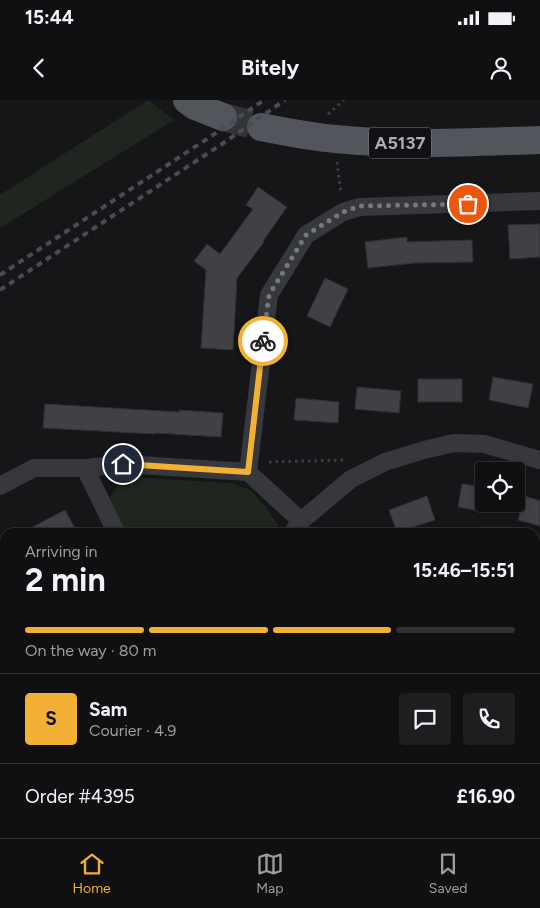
<!DOCTYPE html>
<html lang="en">
<head>
<meta charset="utf-8">
<style>
	body { margin:0; font-family:Figtree,sans-serif; background:#1e1e20; color:#f1f3f6; height:100vh; display:flex; flex-direction:column; font-size:19px; white-space:nowrap }
	* { box-sizing:border-box; margin:0 }
	p { font-size:16px; color:#9c9d9f }
	.icon { flex:none; width:28px; height:28px; fill:none; stroke:currentColor; stroke-width:2; stroke-linecap:round; stroke-linejoin:round }
	.map { position:relative; flex:1; overflow:hidden }
	.details { position:absolute; left:0px; top:428px; width:540px; height:311px; display:flex; flex-direction:column; background:#101012; border-radius:15px 15px 0 0; box-shadow:0 2px 8px #0003,0 0 0 1px #303032 }
	.details>* { flex:none }
	.buttons { position:absolute; left:475px; top:362px; display:grid; gap:10px }
	.buttons a { display:grid; place-items:center; width:50px; height:50px; border-radius:5px; background:#101012; box-shadow:0 2px 8px #0003,0 0 0 1px #303032; font-size:25px }
	.pin { position:absolute; display:grid; place-items:center; width:42px; height:42px; color:#fff; margin:-21px; border:2px solid #fff; border-radius:50%; box-shadow:0 1px 5px #0007 }
	.courier { position:absolute; display:grid; place-items:center; width:50px; height:50px; margin:-25px; border:4px solid #f2b134; border-radius:50%; background:#fff; color:#222; box-shadow:0 1px 6px #0007 }
	.head em { font-style:normal; font-weight:700 }
	.head div { display:flex; flex-direction:column-reverse }
	.head { display:flex; align-items:center; justify-content:space-between; height:85px; padding:0 25px }
	h1 { font-size:32px; font-weight:700; line-height:38px }
	.bar { display:grid; grid-template-columns:repeat(4,1fr); gap:8px 5px; align-content:center; height:60px; padding:0 25px }
	.bar i { height:6px; border-radius:4px; background:#303032 }
	.bar .on { background:#f2b134 }
	.bar p { grid-column:span 4 }
	.line { display:flex; align-items:center; gap:12px; padding:0 25px; border-top:1px solid #303032 }
	.line div { flex:1 }
	.round { display:grid; place-items:center; flex:none; width:52px; height:52px; border-radius:5px; background:#1e1e20 }
	.status { display:flex; justify-content:space-between; align-items:center; height:35px; padding:0 25px; background:#101012; direction:ltr }
	.status svg { height:14px; fill:currentColor }
	header { display:flex; justify-content:space-between; align-items:center; height:65px; padding:0 25px; background:#101012; font-size:22px; font-weight:700 }
	.menu { display:flex; justify-content:space-around; align-items:center; height:70px; border-top:1px solid #303032; background:#101012; font-size:14px; color:#9c9d9f }
	.menu a { display:grid; justify-items:center; gap:2px }
	.menu .on { color:#f2b134 }
	.map>svg:first-child { display:block }
	.green { fill:#1e261f }
	.building { fill:#404145; stroke:#303034 }
	.lines { fill:none; stroke-linecap:round; stroke-linejoin:round }
	.primary-tunnel { stroke:#333438; stroke-width:28; stroke-dasharray:28 14; stroke-linecap:butt }
	.path { stroke:#3d3f44; stroke-width:3; stroke-dasharray:2.5 4; stroke-linecap:butt }
	.minor { stroke:#37383d; stroke-width:18 }
	.primary { stroke:#53555c; stroke-width:28 }
	.rail { stroke:#4a4c52; stroke-width:4; stroke-dasharray:6 5; stroke-linecap:butt }
	.done { stroke:#757880; stroke-width:5; stroke-dasharray:0 9 }
	.route { stroke:#f2b134; stroke-width:6 }
	.labels { text-anchor:middle; stroke-width:5; stroke-linejoin:round; paint-order:stroke }
	.shield { fill:#111113; stroke:#7b7e86; stroke-width:1 }
	.shield-label { font-size:18px; font-weight:bold; fill:#a8adb8 }
</style>
</head>
<body>
<div class="status"><b>15:44</b><svg viewBox="0 0 49 12"><path d="M0 12V9h3v3zM5 12V6h3v6zM10 12V3h3v9zM15 12V0h3v12zM26 1h20v11H26zM47 4h2v5h-2z"/></svg></div>
<header><svg class="icon" aria-label="back" viewBox="0 0 24 24"><path d="M15 5l-7 7 7 7"/></svg>Bitely<svg class="icon" aria-label="person" viewBox="0 0 24 24"><circle cx="12" cy="8" r="4"/><path d="M4 21q1-7 8-7t8 7"/></svg></header>
<div class="map">
<svg width="540" height="738" viewBox="0 0 540 738">
	<rect width="100%" height="100%" fill="#161618"/>
	<g class="green">
		<path d="M148,0L174,20L0,128V95Z"/>
		<path d="M127,377L233,383L251,390L265,406L278,425L277,432H126L109,400L118,384Z"/>
	</g>
	<g class="building">
		<path d="M258,87L287,107L263,141L264,142L237,178L233,250L201,248L206,170L194,161L207,144L220,154L253,109L246,105Z"/>
		<path d="M540,124V157L510,159L508,125Z"/>
		<path d="M407,137V142L472,140L473,162L415,163L368,168L365,142Z"/>
		<path d="M325,178L348,189L330,227L307,216Z"/>
		<path d="M493,277L533,284L528,308L489,300Z"/>
		<rect x="418" y="279" width="44" height="23"/>
		<path d="M357,287L401,291L399,313L355,309Z"/>
		<path d="M296,298L339,302L338,323L294,320Z"/>
		<path d="M45,304L179,312V310L223,313L221,337L155,333V334L43,328Z"/>
		<path d="M462,384L484,387V412L458,407Z"/>
		<path d="M427,396L435,420L397,432L389,410Z"/>
		<path d="M525,396L540,401V426L518,420Z"/>
		<path d="M65,410L77,432H23Z"/>
	</g>
	<g class="lines">
		<path class="primary-tunnel" d="M223,17L261,27"/>
		<g class="path">
			<path d="M328,14L344,0"/>
			<path d="M337,62L341,94"/>
			<path d="M269,362L343,360"/>
		</g>
		<g class="minor">
			<path d="M85,368L116,432"/>
			<path d="M0,386L34,368H85L123,364L248,372"/>
			<path d="M301,421L248,372L269,195L306,135L343,112L360,107L540,101"/>
			<path d="M293,432L301,421L351,379L385,362L424,350L454,343L484,344L540,360"/>
			<path d="M535,633L540,617"/>
			<path d="M113,738L116,734"/>
			<path d="M502,738L504,734"/>
		</g>
		<g class="primary">
			<path d="M187,0L195,6L223,17"/>
			<path d="M261,27C286,32 311,37 336,39C404,46 472,42 540,40"/>
		</g>
		<g class="rail">
			<path d="M0,175L207,39L264,0"/>
			<path d="M0,190L222,44L285,0"/>
		</g>
	</g>
	<g class="lines">
		<path class="done" d="M263,241L269,195L306,135L343,112L360,106L468,104"/>
		<path class="route" d="M123,364L248,372L263,241"/>
	</g>
	<g class="labels">
		<rect class="shield" x="369" y="27.5" width="62" height="31" rx="4"/>
		<g class="shield-label">
			<text x="400" y="49">A5137</text>
		</g>
	</g>
</svg>
<div class="buttons">
<a><svg class="icon" aria-label="locate" viewBox="0 0 24 24"><circle cx="12" cy="12" r="6"/><path d="M12 2v4M12 18v4M2 12h4M18 12h4"/></svg></a>
</div>
<div class="pin" style="left:468px;top:104px;background:#ea580c"><svg class="icon" aria-label="bag" viewBox="0 0 24 24"><path d="M5 8h14l-1 12H6zM9 8a3 3 0 0 1 6 0"/></svg></div>
<div class="pin" style="left:123px;top:364px;background:#1f2937"><svg class="icon" aria-label="home" viewBox="0 0 24 24"><path d="M3 11l9-7 9 7M6 9v11h12V9"/></svg></div>
<div class="courier" style="left:263px;top:241px"><svg class="icon" aria-label="bike" viewBox="0 0 24 24"><circle cx="6" cy="16" r="4"/><circle cx="18" cy="16" r="4"/><path d="M6 16l4-8h5l3 8M10 8l3 8H6M13 5h3"/></svg></div>
<section class="details">
<div class="head"><div><h1>2 min</h1><p>Arriving in</p></div><em>15:46–15:51</em></div>
<div class="bar"><i class="on"></i><i class="on"></i><i class="on"></i><i></i><p>On the way · 80 m</p></div>
<div class="line" style="height:90px"><b class="round" style="background:#f2b134;color:#111">S</b><div><b>Sam</b><p>Courier · 4.9</p></div><a class="round"><svg class="icon" aria-label="chat" viewBox="0 0 24 24"><path d="M4 5h16v11H9l-5 4z"/></svg></a><a class="round"><svg class="icon" aria-label="phone" viewBox="0 0 24 24"><path d="M5 4h4l2 5-3 2q2 4 5 5l2-3 5 2v4C11 20 4 13 5 4z"/></svg></a></div>
<div class="line" style="height:65px"><div>Order #4395</div><b>£16.90</b></div>
</section>
</div>
<nav class="menu">
<a class="on"><svg class="icon" aria-label="home" viewBox="0 0 24 24"><path d="M3 11l9-7 9 7M6 9v11h12V9"/></svg>Home</a>
<a><svg class="icon" aria-label="map" viewBox="0 0 24 24"><path d="M3 6l6-2 6 2 6-2v14l-6 2-6-2-6 2zM9 4v14M15 6v14"/></svg>Map</a>
<a><svg class="icon" aria-label="saved" viewBox="0 0 24 24"><path d="M7 4h10v16l-5-4-5 4z"/></svg>Saved</a>
</nav>
</body>
</html>
